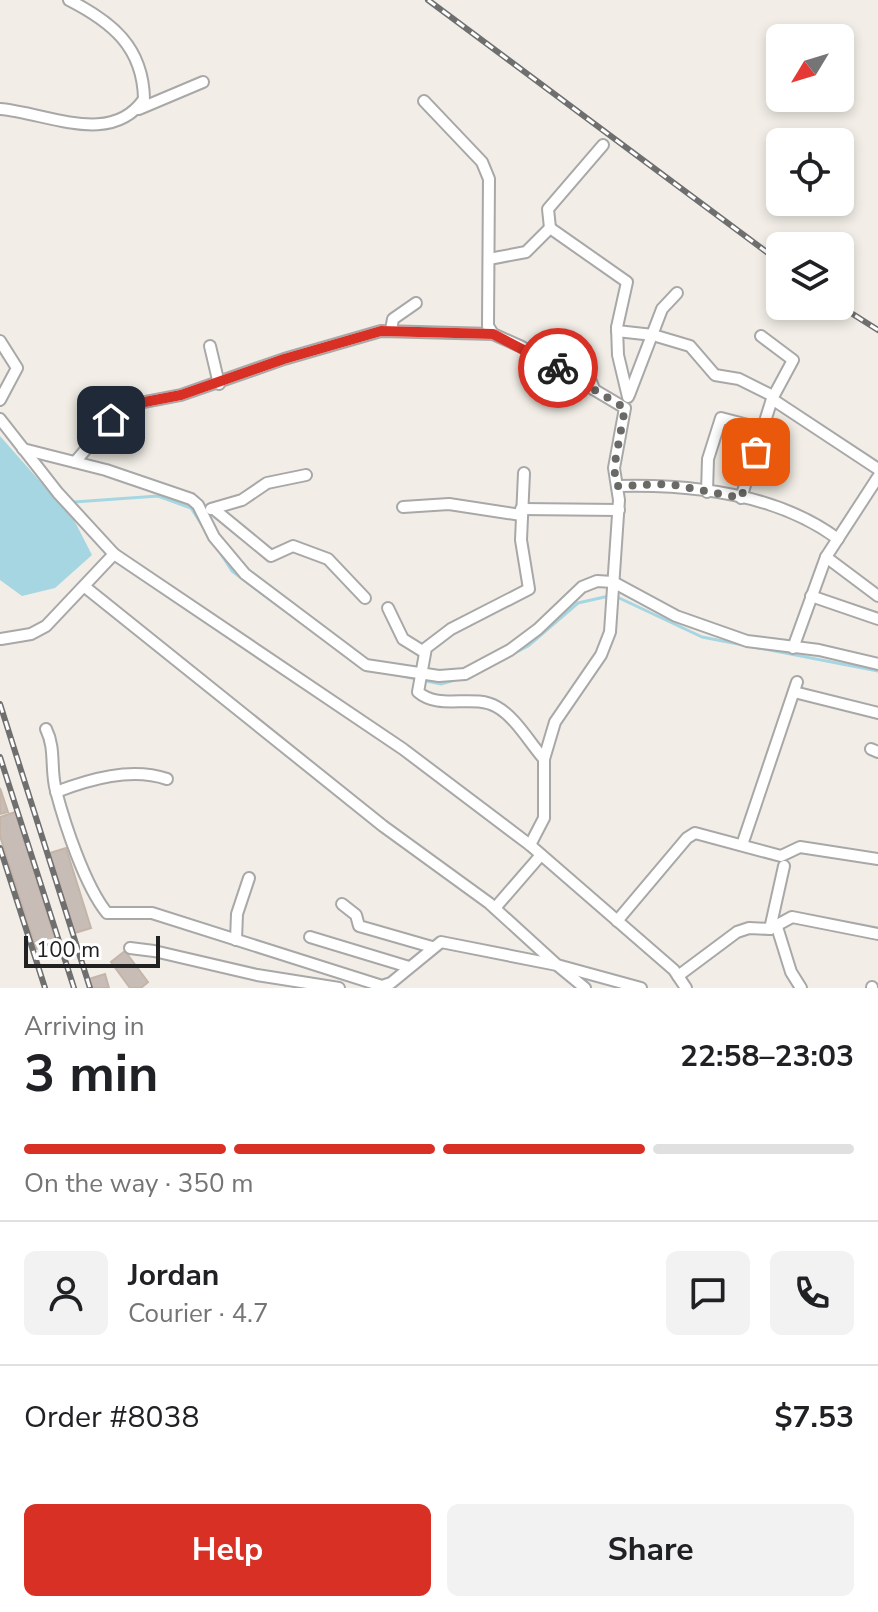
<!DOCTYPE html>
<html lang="en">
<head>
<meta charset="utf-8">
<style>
	body { margin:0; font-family:"Nunito Sans",sans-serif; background:#f2f2f2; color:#202124; height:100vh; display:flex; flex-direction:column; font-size:30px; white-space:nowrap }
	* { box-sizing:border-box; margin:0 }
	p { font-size:26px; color:#757577 }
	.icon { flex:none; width:44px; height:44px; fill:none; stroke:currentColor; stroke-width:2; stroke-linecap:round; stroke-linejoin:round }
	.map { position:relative; height:988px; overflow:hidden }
	.panel { display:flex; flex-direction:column; background:#fff; flex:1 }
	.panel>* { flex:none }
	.needle { width:52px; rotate:232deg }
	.buttons { position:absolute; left:766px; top:24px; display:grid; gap:16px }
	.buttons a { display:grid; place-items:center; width:88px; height:88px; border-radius:12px; background:#fff; box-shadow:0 4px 12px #0003; font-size:40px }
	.scale { position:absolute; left:24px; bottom:20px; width:136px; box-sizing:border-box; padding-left:8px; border:4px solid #212121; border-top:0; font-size:22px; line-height:28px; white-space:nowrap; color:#212121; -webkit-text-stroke:6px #fff; paint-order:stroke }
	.pin { position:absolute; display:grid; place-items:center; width:68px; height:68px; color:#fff; margin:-34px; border-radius:16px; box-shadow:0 4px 12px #0006 }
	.courier { position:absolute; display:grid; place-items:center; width:80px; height:80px; margin:-40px; border:6px solid #d93025; border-radius:50%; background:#fff; color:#222; box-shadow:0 2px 10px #0007 }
	.head em { font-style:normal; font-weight:700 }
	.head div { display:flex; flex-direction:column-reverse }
	.head { display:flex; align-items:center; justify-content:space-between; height:136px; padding:0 24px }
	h1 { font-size:52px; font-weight:700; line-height:60px }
	.bar { display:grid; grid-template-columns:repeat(4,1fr); gap:12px 8px; align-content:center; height:96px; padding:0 24px }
	.bar i { height:10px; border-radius:6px; background:#e0e0e0 }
	.bar .active { background:#d93025 }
	.bar p { grid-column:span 4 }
	.line { display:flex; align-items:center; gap:20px; padding:0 24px; border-top:2px solid #e0e0e0 }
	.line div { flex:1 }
	.round { display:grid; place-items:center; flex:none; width:84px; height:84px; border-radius:12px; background:#f2f2f2 }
	.action { display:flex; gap:16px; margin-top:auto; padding:16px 24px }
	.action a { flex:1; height:92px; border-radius:12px; background:#d93025; color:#fff; font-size:32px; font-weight:700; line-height:92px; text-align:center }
	.action a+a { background:#f2f2f2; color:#202124 }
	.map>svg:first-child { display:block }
	.water { fill:#a5d6e2 }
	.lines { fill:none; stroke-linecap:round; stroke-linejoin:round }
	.stream { stroke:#a5d6e2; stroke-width:3 }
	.building { fill:#c7bdb6; stroke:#c5b4a8; stroke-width:2 }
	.minor-casing { stroke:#a8a8a8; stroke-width:14 }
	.minor { stroke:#fff; stroke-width:10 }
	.rail-casing { stroke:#6f6f6f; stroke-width:6 }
	.rail { stroke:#fff; stroke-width:3; stroke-dasharray:9; stroke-linecap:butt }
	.done { stroke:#6a6966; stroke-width:8; stroke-dasharray:0 14.4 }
	.route { stroke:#d93025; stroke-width:10 }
</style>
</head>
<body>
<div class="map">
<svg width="878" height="988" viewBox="0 0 878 988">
	<rect width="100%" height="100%" fill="#f2eee7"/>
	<path class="water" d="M0,436L74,520L92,555L55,588L22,596L0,580Z"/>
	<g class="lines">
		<g class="stream">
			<path d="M59,508L74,502L158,496L191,508L232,571L284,610"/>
			<path d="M617,597L702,637L878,671"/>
			<path d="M325,640L361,667"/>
			<path d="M477,673L528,646L578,603L609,596"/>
			<path d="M392,674L441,684L458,679"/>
		</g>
	</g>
	<g class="building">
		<path d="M0,788L8,812L0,814Z"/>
		<path d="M15,812L56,942L36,949L0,836V817Z"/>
		<path d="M66,848L91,928L75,933L50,853Z"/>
		<path d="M125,951L148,982L141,988H130L111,962Z"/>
		<path d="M105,974L109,988H92L89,979Z"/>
	</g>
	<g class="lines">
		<g class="minor-casing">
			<g id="minor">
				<path d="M424,101L482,162L489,179L488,326L493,334L522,347L625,408L614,468L619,500L610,632L601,655L555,722L544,759V818L530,845"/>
				<path d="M0,109C48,113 111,147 144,99C143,47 112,22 69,0"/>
				<path d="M139,109L203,82"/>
				<path d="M550,228L548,209L603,145"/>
				<path d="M489,259L526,252L550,228L627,282L617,327L618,355L628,397"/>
				<path d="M391,330L393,319L416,303"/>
				<path d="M617,331L653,335L690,346L715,375L739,379L773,396"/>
				<path d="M548,338L576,344L594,389"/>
				<path d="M0,341L17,368L0,400"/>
				<path d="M210,346L219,384"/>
				<path d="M629,395L662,309L677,293"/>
				<path d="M772,399L878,469"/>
				<path d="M0,419L58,493L114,554L403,749L530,845L674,970L686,988"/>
				<path d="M23,449L106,470L191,499L198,505L214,537L245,574L366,665L439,676L465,674L510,650L538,629L582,587L597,581L613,582L676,616L747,641L819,650L878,664"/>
				<path d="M75,462L111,420L129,405L181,395L284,359L381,331L493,334"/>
				<path d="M524,473L521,540L529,589L451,629L426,648L418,692C440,711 473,693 497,707C515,717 530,743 544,759"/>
				<path d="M617,486C692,484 776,493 838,539"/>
				<path d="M707,492L708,459L721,418L763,429"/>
				<path d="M741,498L772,399L793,360L761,336"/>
				<path d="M403,507L449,504L521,515"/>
				<path d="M211,509L242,500L267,483L306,475"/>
				<path d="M521,509L619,510"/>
				<path d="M215,510L271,556L293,546L328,559L365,598"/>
				<path d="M826,557L878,596"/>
				<path d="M85,587L383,826L489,903L557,965L641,988"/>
				<path d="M811,596L878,619"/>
				<path d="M388,608L403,639L424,652"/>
				<path d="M1,639L31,634L46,626L114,554"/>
				<path d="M793,648L826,557L878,477"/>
				<path d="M794,692L878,713"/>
				<path d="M46,729C56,749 50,769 56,791C65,825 85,886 107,913H152L382,986L391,983L441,942L557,965L585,988"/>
				<path d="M871,749L878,752"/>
				<path d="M56,792C90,779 131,767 167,779"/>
				<path d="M742,845L797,682"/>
				<path d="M342,904L356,915L359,926L432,947"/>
				<path d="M495,908L541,855"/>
				<path d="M617,921L687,838L695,833L781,856L800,847L878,859"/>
				<path d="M777,927L791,972L801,988"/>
				<path d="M770,929L784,866"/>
				<path d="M310,937L409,967"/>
				<path d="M236,940L237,914L249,878"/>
				<path d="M130,948L154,951L257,975L339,988"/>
				<path d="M678,976L737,932L749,928L770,929L792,917L878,934"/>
				<path d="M872,987V988"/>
			</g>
		</g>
		<use href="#minor" class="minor"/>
		<g class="rail-casing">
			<g id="rail">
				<path d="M428,0L780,262"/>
				<path d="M840,306L878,330"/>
				<path d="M0,704L90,988"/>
				<path d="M0,757L74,988"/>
				<path d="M0,848L45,988"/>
			</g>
		</g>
		<use href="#rail" class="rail"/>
	</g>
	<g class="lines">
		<path class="done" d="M558,368L625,408L614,468L617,486L669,484L741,498L756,452"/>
		<path class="route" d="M111,420L129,405L181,395L284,359L381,331L493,334L558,368"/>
	</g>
</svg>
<div class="buttons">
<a><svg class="needle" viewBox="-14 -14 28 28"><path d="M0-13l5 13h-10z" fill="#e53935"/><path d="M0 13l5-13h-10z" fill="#757577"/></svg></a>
<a><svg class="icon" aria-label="locate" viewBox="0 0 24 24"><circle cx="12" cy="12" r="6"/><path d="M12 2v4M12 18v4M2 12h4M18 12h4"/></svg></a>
<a><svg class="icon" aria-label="layers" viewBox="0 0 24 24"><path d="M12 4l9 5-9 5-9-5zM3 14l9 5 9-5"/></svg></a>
</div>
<div class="scale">100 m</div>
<div class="pin" style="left:756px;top:452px;background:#ea580c"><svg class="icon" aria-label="bag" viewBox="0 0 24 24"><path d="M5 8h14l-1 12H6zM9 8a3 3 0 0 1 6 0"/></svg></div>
<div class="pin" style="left:111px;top:420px;background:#1f2937"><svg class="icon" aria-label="home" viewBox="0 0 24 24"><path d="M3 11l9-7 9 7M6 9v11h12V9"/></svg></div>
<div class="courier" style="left:558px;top:368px"><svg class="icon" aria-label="bike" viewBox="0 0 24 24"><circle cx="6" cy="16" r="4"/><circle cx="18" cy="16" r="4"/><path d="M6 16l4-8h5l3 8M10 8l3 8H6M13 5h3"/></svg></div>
</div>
<section class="panel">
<div class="head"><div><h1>3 min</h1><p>Arriving in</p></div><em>22:58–23:03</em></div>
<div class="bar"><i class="active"></i><i class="active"></i><i class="active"></i><i></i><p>On the way · 350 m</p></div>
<div class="line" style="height:144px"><a class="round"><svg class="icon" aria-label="person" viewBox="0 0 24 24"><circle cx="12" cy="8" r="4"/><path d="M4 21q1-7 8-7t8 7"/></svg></a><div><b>Jordan</b><p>Courier · 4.7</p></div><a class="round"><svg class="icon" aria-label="chat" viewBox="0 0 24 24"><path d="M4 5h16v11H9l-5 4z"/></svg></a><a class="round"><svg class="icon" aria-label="phone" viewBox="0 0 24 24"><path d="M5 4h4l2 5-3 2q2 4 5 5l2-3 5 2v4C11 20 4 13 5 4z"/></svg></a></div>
<div class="line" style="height:104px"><div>Order #8038</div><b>$7.53</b></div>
<div class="action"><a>Help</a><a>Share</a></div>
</section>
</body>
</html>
